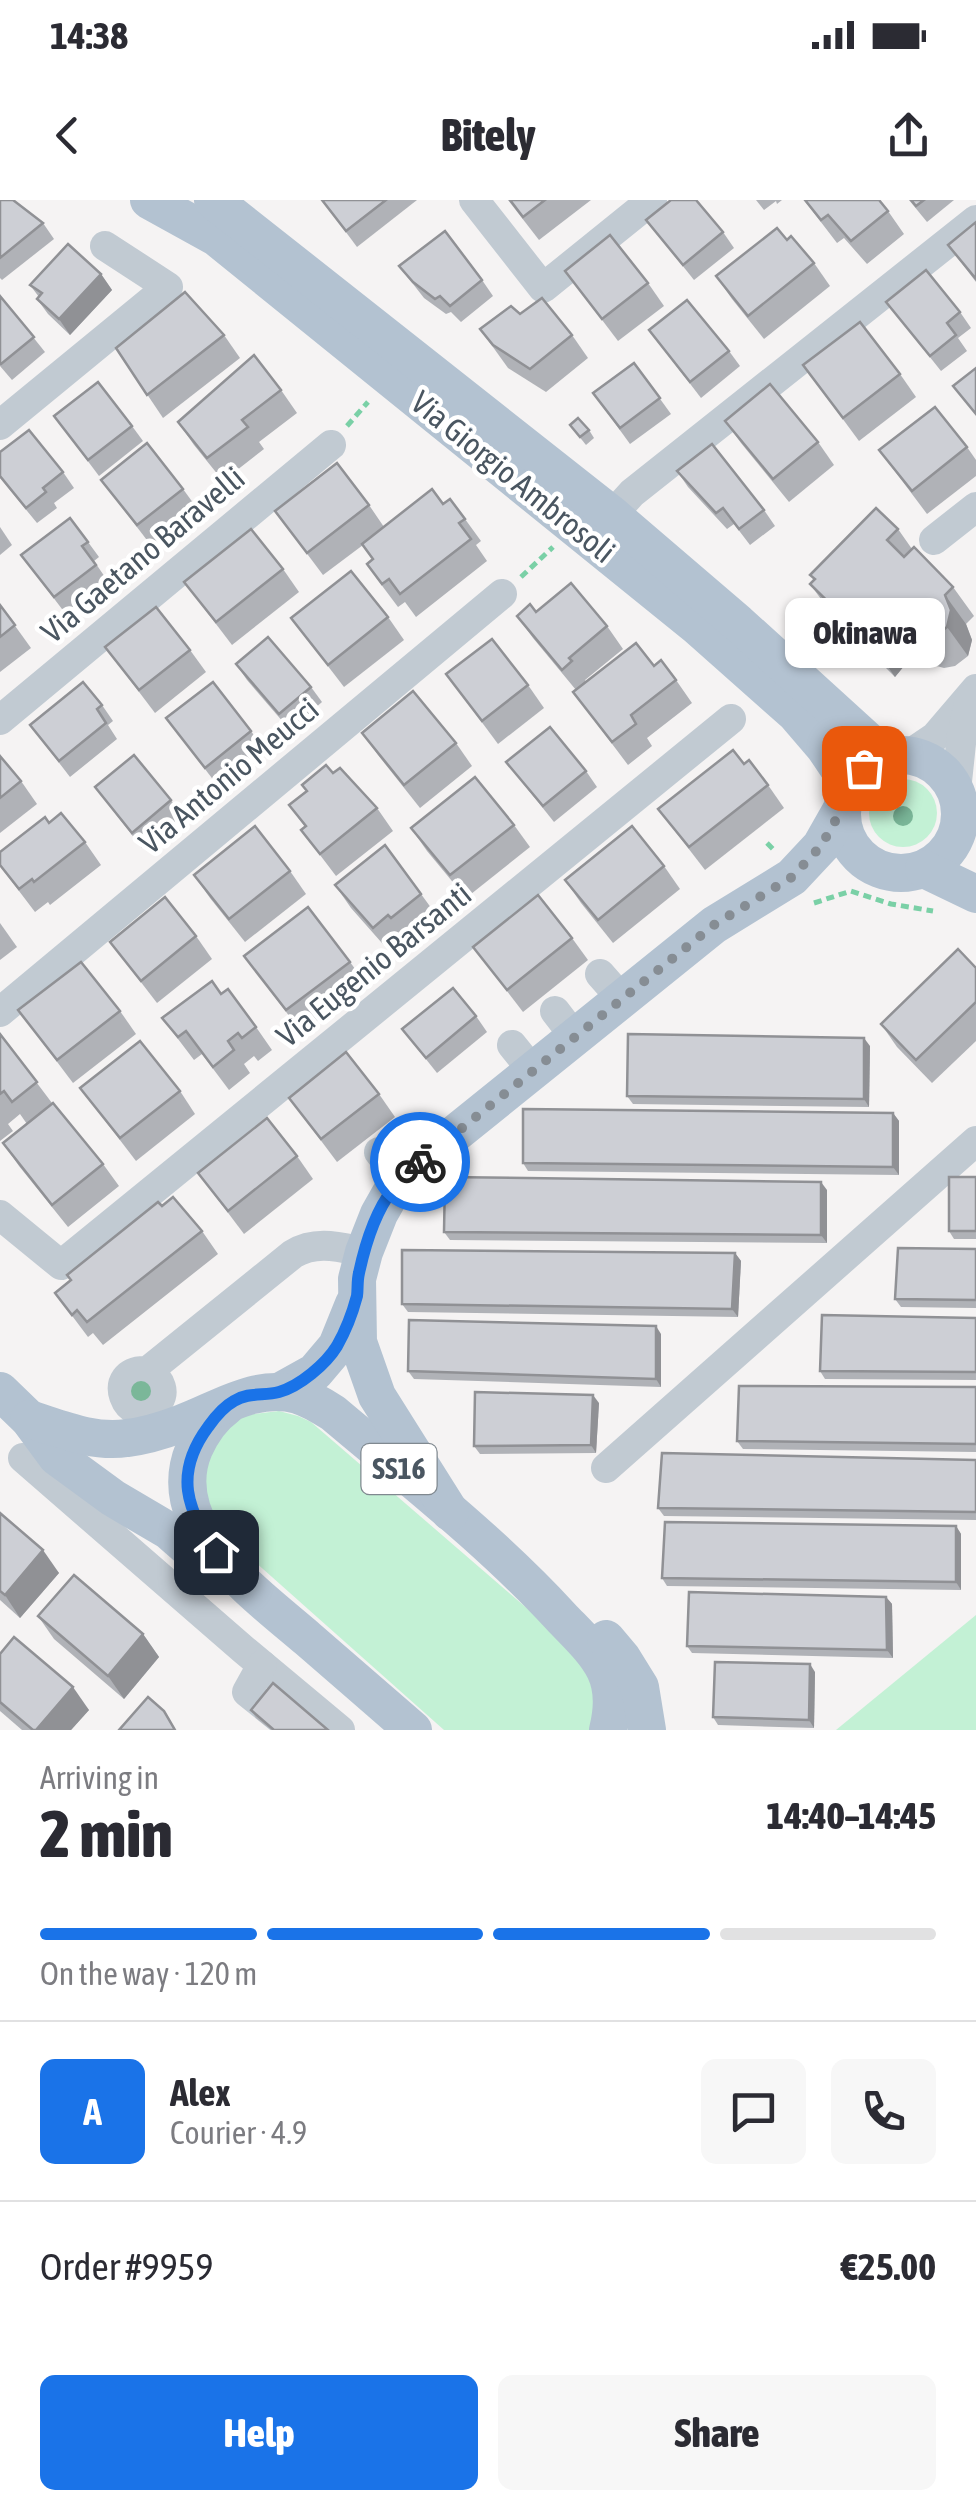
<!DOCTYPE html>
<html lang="en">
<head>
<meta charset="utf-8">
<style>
	body { margin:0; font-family:"Asap Condensed",sans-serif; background:#f7f7f7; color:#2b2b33; height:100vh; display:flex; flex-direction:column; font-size:38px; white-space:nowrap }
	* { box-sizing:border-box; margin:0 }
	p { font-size:32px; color:#7c7c81 }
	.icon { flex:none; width:55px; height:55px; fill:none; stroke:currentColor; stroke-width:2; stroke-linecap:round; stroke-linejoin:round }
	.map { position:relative; height:1530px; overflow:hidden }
	.sheet { display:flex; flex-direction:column; background:#fff; flex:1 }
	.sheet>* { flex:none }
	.pin { position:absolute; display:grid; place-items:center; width:85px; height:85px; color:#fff; margin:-42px; border-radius:20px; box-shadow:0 5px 15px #0006 }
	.courier { position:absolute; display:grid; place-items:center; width:100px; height:100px; margin:-50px; border:8px solid #1a73e8; border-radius:50%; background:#fff; color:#222; box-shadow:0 2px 12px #0007 }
	.bubble { position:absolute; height:70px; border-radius:15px; background:#fff; box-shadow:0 2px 8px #0004; font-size:32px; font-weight:800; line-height:70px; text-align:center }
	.headline em { font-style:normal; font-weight:800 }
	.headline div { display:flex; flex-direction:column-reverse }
	.headline { display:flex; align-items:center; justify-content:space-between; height:170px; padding:0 40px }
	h1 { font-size:65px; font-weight:800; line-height:75px }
	.bar { display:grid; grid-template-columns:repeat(4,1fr); gap:15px 10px; align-content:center; height:120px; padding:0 40px }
	.bar i { height:12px; border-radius:8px; background:#e1e1e2 }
	.bar .on { background:#1a73e8 }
	.bar p { grid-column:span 4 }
	.line { display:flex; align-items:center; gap:25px; padding:0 40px; border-top:2px solid #e1e1e2 }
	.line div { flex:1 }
	.round { display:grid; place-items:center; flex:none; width:105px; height:105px; border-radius:15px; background:#f7f7f7 }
	.action { display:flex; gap:20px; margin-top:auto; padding:20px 40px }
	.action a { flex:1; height:115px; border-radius:15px; background:#1a73e8; color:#fff; font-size:40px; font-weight:800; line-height:115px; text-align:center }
	.action a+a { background:#f7f7f7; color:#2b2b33 }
	.status { display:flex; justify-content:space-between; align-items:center; height:70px; padding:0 50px; background:#fff; direction:ltr }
	.status svg { height:28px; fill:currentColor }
	header { display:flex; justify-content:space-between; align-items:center; height:130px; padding:0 40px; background:#fff; font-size:45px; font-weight:800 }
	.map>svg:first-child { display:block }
	.green { fill:#c3f1d5 }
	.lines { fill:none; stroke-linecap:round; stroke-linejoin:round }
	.path { stroke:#7ad0a6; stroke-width:5; stroke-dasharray:8 5; stroke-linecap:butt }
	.minor { stroke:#c1cad2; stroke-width:30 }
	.major { stroke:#b3c2d1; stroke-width:38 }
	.tree { fill:#7bb799 }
	.wall { fill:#b0b2b7 }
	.shaded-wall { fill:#909195 }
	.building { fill:#cdcfd5; stroke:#909195; stroke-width:2.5 }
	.done { stroke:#868d94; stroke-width:10; stroke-dasharray:0 18 }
	.route { stroke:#1a73e8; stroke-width:12 }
	.labels { text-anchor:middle; stroke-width:9; stroke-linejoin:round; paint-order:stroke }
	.shield { fill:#fff; stroke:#808990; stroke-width:2.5 }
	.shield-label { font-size:30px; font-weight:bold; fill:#4a5661 }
	.street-label { font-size:32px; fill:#4a5661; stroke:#fff }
</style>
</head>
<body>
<div class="status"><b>14:38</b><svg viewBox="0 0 49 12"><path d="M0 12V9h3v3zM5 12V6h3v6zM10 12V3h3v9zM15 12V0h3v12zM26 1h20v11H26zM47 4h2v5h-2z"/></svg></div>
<header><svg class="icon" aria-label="back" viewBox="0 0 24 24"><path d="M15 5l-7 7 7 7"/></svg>Bitely<svg class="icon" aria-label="share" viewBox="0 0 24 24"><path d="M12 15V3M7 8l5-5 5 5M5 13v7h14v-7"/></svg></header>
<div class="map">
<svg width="976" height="1530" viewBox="0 0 976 1530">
	<rect width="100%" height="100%" fill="#f5f3f3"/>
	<g class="green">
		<circle cx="903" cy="613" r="34"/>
		<path d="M279,1211L298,1216L311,1222L573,1448L595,1484L592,1530H444L218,1329L205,1309L203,1262L224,1228L245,1215Z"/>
		<path d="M976,1415V1530H836Z"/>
	</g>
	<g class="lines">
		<g class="path">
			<path d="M347,226L368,202"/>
			<path d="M521,377L553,347"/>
			<path d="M767,643L776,652"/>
			<path d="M814,703L851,691L891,704L933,711"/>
		</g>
		<g class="minor">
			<path d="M474,0L543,88L652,0"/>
			<path d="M0,225L168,87L105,46"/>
			<path d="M612,315L632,293L976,20"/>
			<path d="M934,340L976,307"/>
			<path d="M0,520L331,245"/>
			<path d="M907,556L935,537L976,489"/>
			<path d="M956,591L962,534L970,499"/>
			<path d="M600,774L622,799"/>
			<path d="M555,811L575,837"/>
			<path d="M0,812L502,394"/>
			<path d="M512,845L533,871"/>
			<path d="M404,932L426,957"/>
			<path d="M379,952L401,981"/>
			<path d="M0,1015L61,1065L731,519"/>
			<path d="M148,1171C160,1179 168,1194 155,1205C128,1230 102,1168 148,1171L293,1054C316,1040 339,1047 364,1052"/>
			<path d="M23,1258L244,1450L340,1530"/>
			<path d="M606,1268L976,941"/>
			<path d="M262,1465L247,1492L294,1530"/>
		</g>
		<g class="major">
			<path d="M149,0L216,37L698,427L795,513L825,548L850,585"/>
			<path d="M213,0L612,315L738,423L868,541L889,556"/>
			<circle cx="901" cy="614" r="59"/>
			<path d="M924,669L976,694"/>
			<path d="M0,1191L29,1219L57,1257L113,1298L169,1331L202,1360L215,1365"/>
			<path d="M279,1192L315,1172L337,1146L354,1104"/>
			<path d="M227,1206C213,1216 201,1233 194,1249C161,1328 256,1394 308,1439C343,1469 378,1500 413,1530"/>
			<path d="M29,1219C61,1229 93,1243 127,1238C145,1236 164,1230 180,1224C219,1210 255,1183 298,1195C311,1199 322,1206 333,1213C410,1278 492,1342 561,1417C576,1433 595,1450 605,1470C614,1489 613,1510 608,1530"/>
			<path d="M450,1312L377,1196L358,1142L357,1079L364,1052L379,1014L392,991L426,957L714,725L792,677L821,646L842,609"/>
			<path d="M606,1439L622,1458L640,1487L647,1530"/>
		</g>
	</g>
	<g class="tree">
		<circle cx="903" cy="616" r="10"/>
		<circle cx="141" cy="1191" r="10"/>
	</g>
	<g class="wall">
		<path d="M0,0L43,23L54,39L2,80L0,78Z"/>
		<path d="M322,0H417L357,47Z"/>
		<path d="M508,0H591L539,40Z"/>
		<path d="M756,0H782L777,4L776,1L764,10Z"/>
		<path d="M804,0L888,11L904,34L867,64L844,38L837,43Z"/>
		<path d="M909,0H954L927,22Z"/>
		<path d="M646,20L723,32L734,48L694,80Z"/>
		<path d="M976,22V82L948,45Z"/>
		<path d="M787,40L814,63L830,86L764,139L732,99L716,76Z"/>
		<path d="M399,66L482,80L493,96L461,122L451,112L446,114L424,98Z"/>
		<path d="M565,71L648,83L664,106L618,141Z"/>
		<path d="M101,74L112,90L70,135L48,114L37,99L39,97L30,85Z"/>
		<path d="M0,96L45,152L12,180L0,166Z"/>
		<path d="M886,102L960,112L971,128L958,138L967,151L941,171Z"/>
		<path d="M520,114L572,135L588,158L546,192L508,168L480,129Z"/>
		<path d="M649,130L729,151L740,166L701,198Z"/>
		<path d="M224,135L240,158L163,218L116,148Z"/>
		<path d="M634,163L671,214L630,244L593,193Z"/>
		<path d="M803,165L900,174L916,197L859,241Z"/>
		<path d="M281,190L297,213L259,242L264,249L223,281L194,245L178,222Z"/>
		<path d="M54,216L132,226L143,241L99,276Z"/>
		<path d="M725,221L818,242L834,265L789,302L741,243Z"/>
		<path d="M570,225L589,230L594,238L586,245Z"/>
		<path d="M967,247L976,260V276L927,314L879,250Z"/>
		<path d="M0,252L63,272L74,288L54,303L57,308L37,323L0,278Z"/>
		<path d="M677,271L764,310L775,326L750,345L734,324L727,329L688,287Z"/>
		<path d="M101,280L183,289L199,311L153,348Z"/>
		<path d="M443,304L465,319L481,341L476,345L487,361L416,417L405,402L398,407L383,387L367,364L373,359L363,345L323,375L275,311L369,305L384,327Z"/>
		<path d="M0,327L12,345L0,355Z"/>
		<path d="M898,329L912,349L953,387L974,416L966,424L972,440L968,456L955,466L944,468L933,465L924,458L918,449L895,477L831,413L810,384L814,380L810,375Z"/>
		<path d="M88,342L99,357L94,361L107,380L65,413L21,355Z"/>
		<path d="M283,369L299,392L232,445L184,382Z"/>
		<path d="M0,405L31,448L0,472Z"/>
		<path d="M536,412L607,426L623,449L585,480L586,482L654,466L676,480L692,503L647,538L652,546L628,565L573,492L576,490L533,438L517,416Z"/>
		<path d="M388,417L404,440L344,487L291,418Z"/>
		<path d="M105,447L190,450L206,472L155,513Z"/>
		<path d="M236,464L311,487L322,502L290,530L247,480Z"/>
		<path d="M446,474L528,485L544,508L498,544Z"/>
		<path d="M102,505L113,521L108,525L117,539L70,577L30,525Z"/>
		<path d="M166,518L251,531L267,554L221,590Z"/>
		<path d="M362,533L456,543L472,566L420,608L378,555Z"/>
		<path d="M0,556L21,581L37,604L0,633Z"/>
		<path d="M506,562L586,571L597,587L554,622Z"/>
		<path d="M744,564L768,585L784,608L705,670L658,609Z"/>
		<path d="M333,573L377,608L393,631L336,676L301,630L305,627L289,605Z"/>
		<path d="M95,587L171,600L182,616L142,648Z"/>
		<path d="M514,625L530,647L466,698L427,651L411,628Z"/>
		<path d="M85,642L101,665L50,705L48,702L35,712L0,666Z"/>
		<path d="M664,666L680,689L613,743L581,703L565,680Z"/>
		<path d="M290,671L306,694L245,742L210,698L194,675Z"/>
		<path d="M335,685L421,694L437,716L407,741L404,738L389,751L351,708Z"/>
		<path d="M0,723L17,747L0,760Z"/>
		<path d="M196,736L212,759L157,803L110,742Z"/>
		<path d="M572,738L588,760L523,812L473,747Z"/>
		<path d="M244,756L350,762L366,784L302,833Z"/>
		<path d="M976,768V841L932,883L897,847L881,824Z"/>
		<path d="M221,794L256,827L272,850L258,861L254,856L244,864L250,873L229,890L202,854L194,860L162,818Z"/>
		<path d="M18,810L120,811L136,834L73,883Z"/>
		<path d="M476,816L487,832L437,873L402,829Z"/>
		<path d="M0,834L52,903L103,964L119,986L68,1027L19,966L3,943L27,924L20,914L8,924L13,931L0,941Z"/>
		<path d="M870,846L869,907L633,904L627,896Z"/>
		<path d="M80,888L180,891L195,914L136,961Z"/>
		<path d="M379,894L395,917L337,962L289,898Z"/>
		<path d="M893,913L899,921V975L528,971L523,963Z"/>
		<path d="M297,956L313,979L244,1034L198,973Z"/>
		<path d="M976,977V1039H954L949,1031Z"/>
		<path d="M827,990V1043L450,1040L444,1032Z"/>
		<path d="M162,1006L202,1031L218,1054L103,1145L93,1133L88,1137L55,1093Z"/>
		<path d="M976,1049V1108L901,1107L895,1099Z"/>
		<path d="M735,1053L741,1061L738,1117L408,1112L402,1104Z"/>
		<path d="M976,1118V1180L825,1179L820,1171Z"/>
		<path d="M661,1134V1187L414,1179L408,1171Z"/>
		<path d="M976,1187V1252L743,1249L737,1241Z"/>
		<path d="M599,1203L596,1253L480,1254L474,1246Z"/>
		<path d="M976,1260V1320L664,1316L658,1308Z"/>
		<path d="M0,1313L59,1373L20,1418L0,1400Z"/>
		<path d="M956,1326L961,1334V1390L667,1386L662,1378Z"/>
		<path d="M886,1397L892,1404L893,1458L692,1453L687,1446Z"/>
		<path d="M38,1416L143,1434L159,1457L124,1499L54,1439Z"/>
		<path d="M0,1454L89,1510L71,1530H22L0,1511Z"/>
		<path d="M815,1472L814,1528L718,1525L713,1517Z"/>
		<path d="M251,1510L328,1530H271L256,1518Z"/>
	</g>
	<g class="shaded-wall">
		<path d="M101,74L112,90L70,135L59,119Z"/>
		<path d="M945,395L966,424L972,440L968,456L947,427Z"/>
		<path d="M899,419L918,449L895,477L875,448Z"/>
		<path d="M864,838L870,846L869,907L864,899Z"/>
		<path d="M893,913L899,921V975L893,967Z"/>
		<path d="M821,982L827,990V1043L821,1035Z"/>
		<path d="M735,1053L741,1061L738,1117L732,1109Z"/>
		<path d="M656,1126L661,1134V1187L656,1179Z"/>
		<path d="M593,1195L599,1203L596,1253L591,1245Z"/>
		<path d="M956,1326L961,1334V1390L956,1382Z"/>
		<path d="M43,1350L59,1373L20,1418L5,1395Z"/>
		<path d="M886,1397L892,1404L893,1458L887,1450Z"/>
		<path d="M143,1434L159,1457L124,1499L108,1476Z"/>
		<path d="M810,1464L815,1472L814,1528L809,1520Z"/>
		<path d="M73,1487L89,1510L71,1530H36Z"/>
	</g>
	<g class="building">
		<path d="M0,0H13L43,23L0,58Z"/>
		<path d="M322,0H386L346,31Z"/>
		<path d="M510,0H545L523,17Z"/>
		<path d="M671,0H696L723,32L683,65L646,20Z"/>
		<path d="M805,0H879L888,11L851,41L828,15L821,20Z"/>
		<path d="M911,0H924L916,6Z"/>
		<path d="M976,22V79L948,45Z"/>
		<path d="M777,28L787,40L791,36L814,63L748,116L716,76Z"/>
		<path d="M445,31L482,80L450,106L440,96L435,99L413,82L399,66Z"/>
		<path d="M610,35L648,83L602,119L565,71Z"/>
		<path d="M68,44L101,74L59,119L37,99L42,93L30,85Z"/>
		<path d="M926,70L960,112L947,123L956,135L930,156L886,102Z"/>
		<path d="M185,92L224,135L147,195L116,148Z"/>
		<path d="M0,96L34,137L1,164H0Z"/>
		<path d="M542,98L572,135L530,169L493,145L480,129L511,106L520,114Z"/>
		<path d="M687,100L729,151L690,182L649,130Z"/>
		<path d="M860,122L900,174L843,218L803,165Z"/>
		<path d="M254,155L281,190L242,220L248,227L207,258L178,222Z"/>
		<path d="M634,163L660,198L620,228L593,193Z"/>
		<path d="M976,168V214L953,186Z"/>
		<path d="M98,182L132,226L88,260L54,216Z"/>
		<path d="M770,184L818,242L773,279L725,221Z"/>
		<path d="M935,207L967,247L912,291L879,250Z"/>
		<path d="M578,218L589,230L580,237L570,225Z"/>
		<path d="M29,230L63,272L43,288L46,292L26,308L0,276V252Z"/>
		<path d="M147,243L183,289L137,325L101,280Z"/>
		<path d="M712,244L764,310L739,329L723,308L716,313L677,271Z"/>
		<path d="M337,263L369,305L307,353L275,311Z"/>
		<path d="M432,289L443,304L450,299L465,319L459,323L471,339L400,394L389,379L382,384L367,364L373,359L362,344Z"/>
		<path d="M876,308L898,329L887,340L904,357L914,347L953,387L945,395L951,410L947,427L934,437L923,439L913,436L904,429L899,419L875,448L810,384L815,379L810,375Z"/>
		<path d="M70,318L88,342L82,346L96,365L54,397L21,355Z"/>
		<path d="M251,329L283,369L216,422L184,382Z"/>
		<path d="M351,371L388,417L328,465L291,418Z"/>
		<path d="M571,383L607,426L569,458L572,461L562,470L517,416L530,404L536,412Z"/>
		<path d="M0,405L15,425L0,437Z"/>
		<path d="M156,407L190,450L139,490L105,447Z"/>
		<path d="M268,437L311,487L279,514L236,464Z"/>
		<path d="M492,439L528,485L482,521L446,474Z"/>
		<path d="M636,443L654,466L661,460L676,480L631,515L636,524L612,542L573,492Z"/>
		<path d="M83,482L102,505L97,509L106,523L59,561L30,525Z"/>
		<path d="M213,482L251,531L205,568L166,518Z"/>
		<path d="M413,491L456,543L404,585L362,533Z"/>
		<path d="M550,527L586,571L543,606L506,562Z"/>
		<path d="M733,550L744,564L749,560L768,585L689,647L658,609Z"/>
		<path d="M134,555L171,600L132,633L95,587Z"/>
		<path d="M0,556L21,581L0,598Z"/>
		<path d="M326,565L333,573L340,568L377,608L320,654L301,630L306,626L289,605L307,591L302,585Z"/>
		<path d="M475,577L514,625L450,675L411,628Z"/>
		<path d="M61,613L85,642L34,682L32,679L19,689L0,665V652L45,617L49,623Z"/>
		<path d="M255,626L290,671L229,719L194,675Z"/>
		<path d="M632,626L664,666L598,720L565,680Z"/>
		<path d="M385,645L421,694L391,718L388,715L373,728L335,685Z"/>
		<path d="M538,695L572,738L507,790L473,747Z"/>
		<path d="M165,697L196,736L141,781L110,742Z"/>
		<path d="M308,707L350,762L286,810L244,756Z"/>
		<path d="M958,749L976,768V802L916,860L881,824Z"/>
		<path d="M81,762L120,811L57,860L18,810Z"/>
		<path d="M212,781L221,794L228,789L256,827L242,838L238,833L228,841L234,850L213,867L186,831L178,837L162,818Z"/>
		<path d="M453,788L476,816L426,858L402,829Z"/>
		<path d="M0,834L37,882L12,902L4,891L0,894Z"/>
		<path d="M628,834L864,838V899L627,896Z"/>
		<path d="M140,841L180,891L120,938L80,888Z"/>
		<path d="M346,852L379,894L321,939L289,898Z"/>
		<path d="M53,903L103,964L52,1005L3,943Z"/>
		<path d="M523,909L893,913V967L523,963Z"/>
		<path d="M267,918L297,956L228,1011L198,973Z"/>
		<path d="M445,977L821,982V1035L444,1032Z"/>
		<rect x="949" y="977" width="27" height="54"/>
		<path d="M173,997L202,1031L87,1122L77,1110L72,1115L55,1093L71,1080L67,1075L158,1002L162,1006Z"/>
		<path d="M898,1048L976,1049V1100L895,1099Z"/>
		<path d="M402,1050L735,1053L732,1109L402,1104Z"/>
		<path d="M822,1115L976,1118V1172L820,1171Z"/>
		<path d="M409,1120L656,1126V1179L408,1171Z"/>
		<path d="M739,1186L976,1187V1244L737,1241Z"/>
		<path d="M475,1192L593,1195L591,1245L474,1246Z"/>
		<path d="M662,1253L976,1260V1312L658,1308Z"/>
		<path d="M0,1313L43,1350L5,1395L0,1391Z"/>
		<path d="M665,1322L956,1326V1382L662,1378Z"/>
		<path d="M74,1375L143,1434L108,1476L38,1416Z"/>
		<path d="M689,1392L886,1397L887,1450L687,1446Z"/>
		<path d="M14,1437L73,1487L36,1530H33L0,1502V1454Z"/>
		<path d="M715,1462L810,1464L809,1520L713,1517Z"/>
		<path d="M273,1483L328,1530H274L251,1510Z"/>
		<path d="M148,1497L164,1511L175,1530H119Z"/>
	</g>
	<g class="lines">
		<path class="done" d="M420,962L714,725L792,677L821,646L842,609L850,585L864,568"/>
		<path class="route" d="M216,1352C186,1309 174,1273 208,1227C215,1217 223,1207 234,1201C248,1192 264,1196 279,1192C300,1186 326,1164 337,1146C345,1132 353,1111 357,1096C358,1089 357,1081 359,1073C365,1045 375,1012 393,989C401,979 411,971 420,962"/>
	</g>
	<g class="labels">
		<rect class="shield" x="361.5" y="1244" width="75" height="50" rx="8"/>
		<g class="shield-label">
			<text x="399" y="1279">SS16</text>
		</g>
		<g class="street-label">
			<text transform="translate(513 277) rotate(39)" y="11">Via Giorgio Ambrosoli</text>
			<text transform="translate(143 355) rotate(-40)" y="11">Via Gaetano Baravelli</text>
			<text transform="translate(229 576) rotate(-40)" y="11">Via Antonio Meucci</text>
			<text transform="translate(374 765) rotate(-39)" y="11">Via Eugenio Barsanti</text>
		</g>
	</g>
</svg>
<div class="pin" style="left:864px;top:568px;background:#ea580c"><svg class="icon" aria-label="bag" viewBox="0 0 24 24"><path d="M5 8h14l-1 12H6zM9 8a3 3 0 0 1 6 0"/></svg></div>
<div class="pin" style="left:216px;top:1352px;background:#1f2937"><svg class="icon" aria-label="home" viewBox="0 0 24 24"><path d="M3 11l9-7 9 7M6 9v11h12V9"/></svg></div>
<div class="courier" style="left:420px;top:962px"><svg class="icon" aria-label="bike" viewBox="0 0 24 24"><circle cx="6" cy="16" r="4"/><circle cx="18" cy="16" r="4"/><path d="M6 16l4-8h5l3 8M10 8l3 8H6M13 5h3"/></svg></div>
<div class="bubble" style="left:785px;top:398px;width:160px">Okinawa</div>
</div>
<section class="sheet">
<div class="headline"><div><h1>2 min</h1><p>Arriving in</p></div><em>14:40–14:45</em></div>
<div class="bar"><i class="on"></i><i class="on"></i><i class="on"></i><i></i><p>On the way · 120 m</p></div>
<div class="line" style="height:180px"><b class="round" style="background:#1a73e8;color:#fff">A</b><div><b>Alex</b><p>Courier · 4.9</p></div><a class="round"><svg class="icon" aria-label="chat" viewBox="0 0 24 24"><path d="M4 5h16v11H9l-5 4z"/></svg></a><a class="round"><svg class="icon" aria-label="phone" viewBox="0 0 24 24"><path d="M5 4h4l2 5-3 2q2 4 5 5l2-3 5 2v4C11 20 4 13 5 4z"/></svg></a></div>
<div class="line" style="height:130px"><div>Order #9959</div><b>€25.00</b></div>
<div class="action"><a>Help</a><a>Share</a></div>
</section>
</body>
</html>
